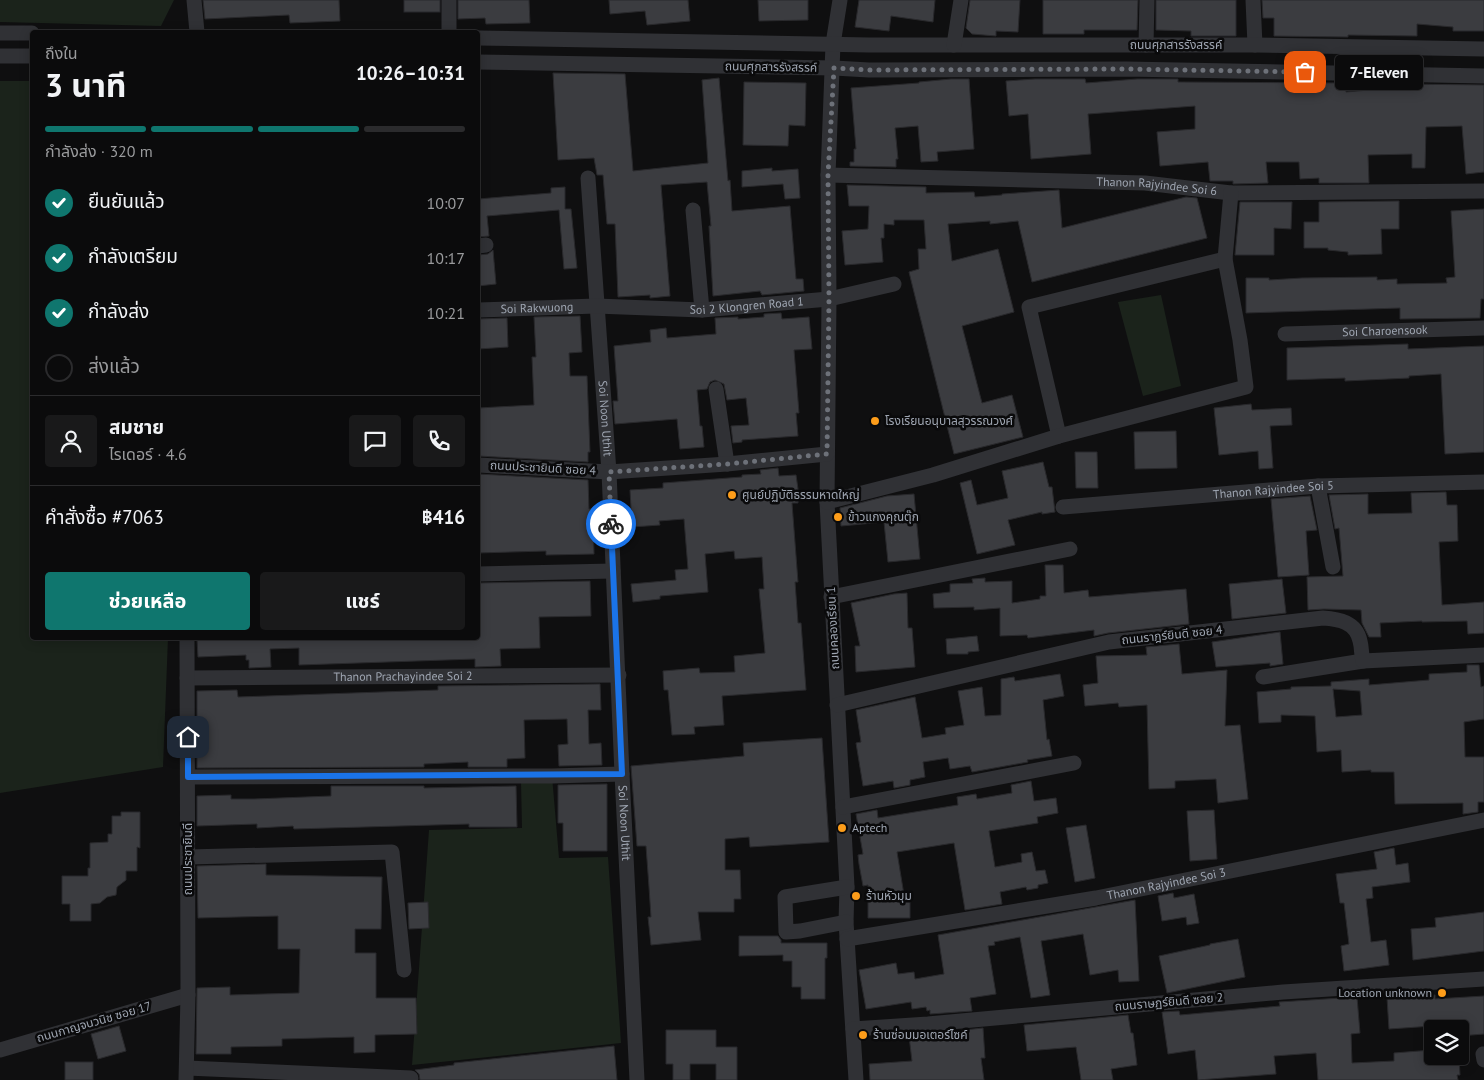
<!DOCTYPE html>
<html lang="th">
<head>
<meta charset="utf-8">
<style>
	body { margin:0; font-family:"PT Sans","Noto Sans Thai",sans-serif; background:#19191a; color:#f1f3f6; height:100vh; display:flex; flex-direction:column; font-size:19px; white-space:nowrap }
	* { box-sizing:border-box; margin:0 }
	p { font-size:16px; color:#9a9b9d }
	.icon { flex:none; width:28px; height:28px; fill:none; stroke:currentColor; stroke-width:2; stroke-linecap:round; stroke-linejoin:round }
	.map { position:relative; flex:1; overflow:hidden }
	.side { position:absolute; left:30px; top:30px; width:450px; height:610px; display:flex; flex-direction:column; background:#0b0b0c; border-radius:5px; box-shadow:0 2px 12px #0003,0 0 0 1px #2b2b2d }
	.side>* { flex:none }
	.buttons { position:absolute; left:1424px; top:1020px; display:grid; gap:10px }
	.buttons a { display:grid; place-items:center; width:45px; height:45px; border-radius:5px; background:#0b0b0c; box-shadow:0 2px 12px #0003,0 0 0 1px #2b2b2d; font-size:25px }
	.pin { position:absolute; display:grid; place-items:center; width:42px; height:42px; color:#fff; margin:-21px; border-radius:10px; box-shadow:0 2px 8px #0006 }
	.courier { position:absolute; display:grid; place-items:center; width:50px; height:50px; margin:-25px; border:4px solid #1a73e8; border-radius:50%; background:#fff; color:#222; box-shadow:0 1px 6px #0007 }
	.bubble { position:absolute; height:35px; border-radius:5px; background:#0b0b0c; box-shadow:0 2px 12px #0003,0 0 0 1px #2b2b2d; font-size:16px; font-weight:700; line-height:35px; text-align:center }
	.summary em { font-style:normal; font-weight:700 }
	.summary div { display:flex; flex-direction:column-reverse }
	.summary { display:flex; align-items:center; justify-content:space-between; height:85px; padding:0 15px }
	h1 { font-size:32px; font-weight:700; line-height:38px }
	.bar { display:grid; grid-template-columns:repeat(4,1fr); gap:8px 5px; align-content:center; height:60px; padding:0 15px }
	.bar i { height:6px; border-radius:4px; background:#2b2b2d }
	.bar .on { background:#0f766e }
	.bar p { grid-column:span 4 }
	.line { display:flex; align-items:center; gap:12px; padding:0 15px; border-top:1px solid #2b2b2d }
	.line div { flex:1 }
	.round { display:grid; place-items:center; flex:none; width:52px; height:52px; border-radius:5px; background:#19191a }
	ol { padding:0 15px; list-style:none }
	li { display:flex; align-items:center; gap:15px; height:55px }
	li p { margin-inline-start:auto }
	li .icon { padding:5px; border-radius:50%; background:#0f766e; color:#fff; stroke-width:4 }
	li:last-child { color:#9a9b9d }
	li i { width:28px; height:28px; border:2px solid #2b2b2d; border-radius:50% }
	.cta { display:flex; gap:10px; margin-top:auto; padding:10px 15px }
	.cta a { flex:1; height:58px; border-radius:5px; background:#0f766e; color:#fff; font-size:20px; font-weight:700; line-height:58px; text-align:center }
	.cta a+a { background:#19191a; color:#f1f3f6 }
	.map>svg:first-child { display:block }
	.green { fill:#1b231b }
	.building { fill:#3b3c40; stroke:#29292c; fill-rule:evenodd }
	.lines { fill:none; stroke-linecap:round; stroke-linejoin:round }
	.minor { stroke:#303135; stroke-width:15 }
	.done { stroke:#6d7179; stroke-width:5; stroke-dasharray:0 9 }
	.route { stroke:#1a73e8; stroke-width:6 }
	.poi-dot { fill:#fd9d1a; stroke:#0a0a0b; stroke-width:2 }
	.labels { text-anchor:middle; stroke-width:5; stroke-linejoin:round; paint-order:stroke }
	.street-label { font-size:12px; fill:#9fa6b2; stroke:#0a0a0b }
	.poi-label { font-size:12px; fill:#9fa6b2; stroke:#0a0a0b; text-anchor:start }
</style>
</head>
<body>
<div class="map">
<svg width="1484" height="1080" viewBox="0 0 1484 1080">
	<rect width="100%" height="100%" fill="#0f0f10"/>
	<g class="green">
		<path d="M0,0H174L161,26L0,22Z"/>
		<path d="M0,81H32V638H168L163,767L0,793Z"/>
		<path d="M1161,295L1181,386L1143,396L1118,302Z"/>
		<path d="M552,776L559,858L608,857L621,1043L412,1065L429,830L522,828L521,782Z"/>
	</g>
	<g class="building">
		<path d="M203,0H339L340,21L290,23L289,15L205,19Z"/>
		<rect x="404" y="0" width="36" height="12"/>
		<path d="M458,0H529L530,23L486,24L485,18L458,19Z"/>
		<path d="M609,0H688L690,21L647,25L645,11L610,14Z"/>
		<path d="M758,0H808V20L759,21Z"/>
		<path d="M859,0H935L933,22L891,16L889,31L855,27Z"/>
		<path d="M970,0H1020L1018,32L996,31V36L972,34L966,28Z"/>
		<path d="M1043,0H1138L1137,30H1084V34H1043Z"/>
		<path d="M1156,0H1236V36H1191V31L1157,30H1156Z"/>
		<path d="M1262,0H1484V31H1453V27L1417,24V36L1348,35V37L1274,36V18H1263Z"/>
		<path d="M553,73L625,74L633,171L708,163L702,80L719,78L728,181L730,180L732,211L790,206L796,279H803L804,291L762,295L760,291L713,296L709,226H711L707,182L661,185L670,296L650,298V295L618,297L615,224H607L603,175H597L594,158L558,160Z"/>
		<path d="M951,79H969L974,149L937,152L938,161L921,162L918,126L895,128L898,159H896V167L850,166V162H854V149H856L851,88L919,83V82Z"/>
		<path d="M1035,79H1085L1086,83L1137,79H1178V82L1346,83V92L1402,87V84L1484,85V172L1466,174L1462,126L1426,127L1425,168H1412V154L1368,155L1369,183H1319V178L1300,179L1299,162H1266L1268,183L1233,184V181H1210L1208,162L1160,166L1157,132L1195,129V106L1088,114L1091,154L1031,159L1028,114L1009,116L1006,81Z"/>
		<path d="M744,82L806,83L805,126L789,125L788,146L743,145Z"/>
		<path d="M772,168V171L798,169L800,198L785,199L783,184L742,187V171Z"/>
		<path d="M847,185L926,187V193L974,192L975,197L1002,195V194L1059,190L1062,228L1186,197L1197,198L1207,238L1032,282L1018,221L990,224V221L948,224L952,261L998,249L1014,312L962,326L982,403L1012,395L1023,437L954,454L909,272L919,269L918,249H926L924,220H894V225L884,224V238H881L883,262L845,265L842,231L868,229L869,206H849Z"/>
		<path d="M565,187V209H571L577,268L564,269L559,210L487,216L489,236L478,237V199L551,193V188Z"/>
		<path d="M1399,201V229H1381L1382,254L1348,255V252L1328,250V248H1304V222H1319V202Z"/>
		<path d="M1240,202H1292L1291,229L1274,228V255H1235Z"/>
		<path d="M1484,209V299H1481L1480,318L1400,319V308L1246,313V278H1269V280L1302,278L1377,277V280L1397,279V284L1447,283L1446,278L1455,277L1451,211Z"/>
		<path d="M493,250L496,284L478,286V255L488,254Z"/>
		<path d="M781,313L782,319L809,317L812,349L794,350L799,413H796L798,436L742,440V442L733,443L731,426L749,425L746,398L727,400L724,384L715,380L710,382L707,389L697,390L700,426H702L704,447L680,449L677,419L615,424L613,401H618L614,346L651,342L650,330L666,328L667,338L716,334L715,318L738,317V319L764,317V314Z"/>
		<path d="M580,316L582,352L569,353L570,376H587L590,452H588V462L478,456V408L534,405L532,357H536L534,317Z"/>
		<path d="M507,318L508,347L478,349V319Z"/>
		<path d="M1408,344V349L1484,346V452L1445,454L1441,374L1409,376V378L1345,381V378L1287,380V348Z"/>
		<path d="M1251,404L1252,410L1291,408L1292,425L1270,426L1273,468L1259,469L1258,451L1219,455L1214,408Z"/>
		<path d="M1176,431L1177,468L1135,469L1134,432Z"/>
		<path d="M1075,452H1097L1098,488H1076Z"/>
		<path d="M1043,462L1049,487H1052L1055,512L1042,514V512L1008,520L1015,545L977,554L960,483L971,480L977,505L1008,498L1002,471Z"/>
		<path d="M778,468L779,476L796,475L798,489V503H792L798,582H795L798,623H801L806,690L722,696L724,725L694,727L695,734L672,735L668,690H664L663,671L699,668L700,673L735,672L734,656L765,653L759,589H764L762,557L735,559L734,551L705,554L708,592L660,596V599L633,602L631,584L676,580L675,570L688,569L684,519L659,521L660,525L632,527L630,490L663,488V483L742,477V475L761,474L760,470Z"/>
		<path d="M478,474L588,480L589,509H593L594,554L546,555V551L478,553Z"/>
		<path d="M1446,492L1447,505H1457L1458,541L1439,542L1442,605L1484,602V633L1468,634L1467,621L1422,622V621L1380,623L1381,637H1369L1362,623L1361,610L1324,609L1308,610L1307,577L1343,576L1339,528L1335,529L1329,495L1368,494V514L1412,513L1411,493Z"/>
		<path d="M914,494L920,559L888,562L884,522L841,526L840,508L887,496Z"/>
		<path d="M1310,496L1317,530L1306,531L1309,575L1278,577L1271,499Z"/>
		<path d="M1045,565H1063L1064,593L1088,590L1089,597L1186,589L1189,624L1108,633L1094,636V630L1028,638L1027,635L1000,636V608L974,610V607L934,608L933,594L950,592V584L973,583L972,579L985,578V582L1012,581V603L1040,599V596H1046Z"/>
		<path d="M1282,579L1286,613L1232,619L1229,584Z"/>
		<path d="M590,581L591,616L539,617L540,648L500,649L501,666L475,667V659L299,665V648L270,649L271,667L249,668V660H246V655L198,657L197,639L478,638V583Z"/>
		<path d="M907,593L908,628H912L915,667L856,672L855,646H860L851,603L894,594Z"/>
		<path d="M1280,632L1283,664L1270,666V663L1216,667L1212,642Z"/>
		<path d="M977,636L979,651L968,652V654H947L946,639Z"/>
		<path d="M1179,644L1182,674L1227,670L1225,726L1240,725L1248,799L1218,803L1216,779L1175,781V788L1149,789L1147,705L1119,707L1118,703L1085,706L1083,685L1098,683L1096,656L1147,655L1146,647Z"/>
		<path d="M1467,665H1479L1481,687L1484,686V719L1464,722L1465,757H1484V802H1478V812L1463,814V803L1395,804L1394,772H1371V770L1342,772L1341,750L1317,752L1315,716L1281,715V722L1259,723L1257,692L1291,689V687L1331,686V682L1369,679V685L1429,680V674L1467,672ZM1333,689L1360,691L1362,715L1336,717Z"/>
		<path d="M1060,674L1064,696L1043,700L1047,740L1049,739L1052,756L1027,760L1028,762L972,772L970,766L950,769L948,758L923,762L925,777L910,780V785L894,788L893,781L863,786L856,743L861,742L856,710L915,697L922,738L946,734L945,728L964,725L958,691L982,687L985,716L1001,715V679L1014,677L1015,681Z"/>
		<path d="M600,684L601,710H588L589,744L601,743L602,765L559,766L558,745L568,744L567,719L524,720L525,758L507,759V767H468V762L424,764V767L197,768V691L237,690L238,697L438,690V686Z"/>
		<path d="M822,738L829,842L750,847L749,837L725,839V870H740L741,899H734V912H698L701,940L651,945L648,917H651L649,887L646,846H637L631,766L744,756L743,743Z"/>
		<path d="M1031,781L1034,801L1056,798L1058,813L1037,817L1038,823L989,831L995,867L1022,862L1021,854L1032,852L1036,871L1045,870L1048,883L1038,885V888L1027,890L1026,887L1000,892L1002,904L965,910L954,843L897,852L904,895L910,894V918H868V885L863,886L859,864L858,855L863,854L856,814L877,810L878,818L958,805L957,797L976,794L977,799L1012,793L1011,785Z"/>
		<path d="M607,784V851H563V823H558V785Z"/>
		<path d="M331,786H424V788L516,786L517,827H469V824L294,829L293,826L257,828V824L197,826V796L231,795V799H254L331,796Z"/>
		<path d="M1214,810L1217,859L1190,861L1187,811Z"/>
		<path d="M121,812H140V848L137,847V871H126V880L117,887L116,895L107,897L100,903L91,904V921H70V904H62V876H88V868H90V843L108,842V834H112V816H121Z"/>
		<path d="M1086,825L1095,878L1075,882L1066,828Z"/>
		<path d="M1394,848L1396,865L1408,863L1410,882L1372,887L1373,898L1366,899L1371,942L1386,940L1389,965L1344,971L1341,946L1349,944L1344,903H1340L1336,874L1377,869L1374,852Z"/>
		<path d="M266,864V875L382,877L381,929H355V953H376V998H416L417,1034L375,1035V1052L354,1053V1037L282,1039V1046L231,1047V1054H196L197,988L230,987V995L299,993L300,949H278V916L198,918L197,866Z"/>
		<path d="M1173,893L1174,898L1194,894L1199,923L1187,925L1186,917L1162,921L1158,896Z"/>
		<path d="M1135,900L1139,981L1119,982L1118,970L1090,975L1083,934L1041,941L1050,995L1031,998L1020,937L994,942L995,945L988,946L996,994L970,998L972,1011L930,1014V1010L927,1011L926,1007L912,1009L911,1002L866,1009L859,970L896,963L898,974L914,972L915,979L944,974L938,935Z"/>
		<path d="M428,902L429,928L409,929L408,903Z"/>
		<path d="M1484,912V951L1413,960L1411,929L1436,927L1435,918Z"/>
		<path d="M739,936H778L781,940V943H827V958H825V999H801V987H792V961H783V955L739,956Z"/>
		<path d="M1238,939L1245,977L1167,993L1159,956L1210,945V944Z"/>
		<path d="M1435,995V999L1484,996V1034L1460,1036V1029H1447V1025L1389,1029L1387,998Z"/>
		<path d="M1357,997L1360,1033L1351,1034L1352,1063L1394,1061V1053L1432,1050V1056H1459L1460,1075H1457L1458,1080H1318L1316,1053L1274,1056L1276,1074L1198,1080L1195,1050L1168,1054L1162,1012L1179,1011L1180,1015L1280,1006L1279,1002Z"/>
		<path d="M1128,1015L1131,1033H1133L1137,1065L1111,1069L1113,1080H1081L1076,1047L1027,1051L1024,1025Z"/>
		<path d="M119,1026L126,1051L98,1059L91,1034Z"/>
		<path d="M983,1028L985,1058H981L984,1080H870L869,1064L912,1061L909,1036Z"/>
		<path d="M666,1030H716V1047H737V1080H716V1064H690V1080H673V1064H666Z"/>
		<path d="M614,1046L617,1080H420L419,1074L415,1070L454,1065V1063Z"/>
		<rect x="65" y="1062" width="28" height="18"/>
	</g>
	<g class="lines">
		<g class="minor">
			<path d="M194,0L197,32"/>
			<path d="M840,0L833,44L828,175L829,299L827,502L847,887L846,922L856,1080"/>
			<path d="M1253,0L1255,45"/>
			<path d="M449,32V0"/>
			<path d="M0,33H32"/>
			<path d="M478,38L869,45H1255L1484,49"/>
			<path d="M954,45L961,0"/>
			<path d="M1146,45L1147,0"/>
			<path d="M0,56H32"/>
			<path d="M478,62L834,68L869,70L1126,69L1484,76"/>
			<path id="s1" d="M828,175L1145,183L1231,193L1484,191"/>
			<path id="s2" d="M588,178L609,472L622,774L637,1080"/>
			<path d="M693,210L702,310"/>
			<path d="M478,246L486,245"/>
			<path id="s3" d="M478,310L596,306L702,310L829,299L894,284"/>
			<path id="s4" d="M1285,334L1484,328"/>
			<path d="M716,389L727,464"/>
			<path d="M1059,436L1029,307L1225,259"/>
			<path d="M478,465L609,472L727,464L827,454"/>
			<path d="M1318,486L1333,567"/>
			<path d="M827,502L933,475L1059,436L1246,387L1240,340L1225,259L1231,193"/>
			<path id="s5" d="M1063,507L1318,486L1484,482"/>
			<path d="M478,574L613,571"/>
			<path d="M831,597L1070,549"/>
			<path d="M1263,677L1363,661"/>
			<path id="s6" d="M187,678L619,675"/>
			<path d="M837,705L1109,642L1323,618C1339,619 1356,622 1360,641C1362,648 1361,654 1363,661L1484,655"/>
			<path d="M188,777L552,776L622,774"/>
			<path d="M843,807L1074,763"/>
			<path d="M188,857L392,852L404,970"/>
			<path d="M846,922L800,931L786,932L785,897L847,887"/>
			<path id="s7" d="M847,939L1096,898L1484,820"/>
			<path d="M853,1029L928,1024L1283,992L1484,979"/>
			<path d="M0,1050L188,995"/>
			<path d="M1483,1054L1484,1060"/>
			<path d="M187,1068L411,1078"/>
			<path d="M186,1080L188,995L187,638"/>
		</g>
	</g>
	<g class="lines">
		<path class="done" d="M611,524L609,472L727,464L827,454L829,299L828,175L834,68L869,70L1126,69L1305,72"/>
		<path class="route" d="M188,737V777L622,774L611,524"/>
	</g>
	<g class="poi-dot">
		<circle cx="875" cy="421" r="5"/>
		<circle cx="732" cy="495" r="5"/>
		<circle cx="838" cy="517" r="5"/>
		<circle cx="842" cy="828" r="5"/>
		<circle cx="856" cy="896" r="5"/>
		<circle cx="1442" cy="993" r="5"/>
		<circle cx="863" cy="1035" r="5"/>
	</g>
	<g class="labels">
		<g class="street-label">
			<text x="1176" y="49">ถนนศุภสารรังสรรค์</text>
			<text transform="translate(771 67) rotate(1)" y="4">ถนนศุภสารรังสรรค์</text>
			<text dy="4" stroke="none"><textPath href="#s1" startOffset="329">Thanon Rajyindee Soi 6</textPath></text>
			<text dy="4" stroke="none"><textPath href="#s3" startOffset="269">Soi 2 Klongren Road 1</textPath></text>
			<text dy="4" stroke="none"><textPath href="#s3" startOffset="59">Soi Rakwuong</textPath></text>
			<text dy="4" stroke="none"><textPath href="#s4" startOffset="100">Soi Charoensook</textPath></text>
			<text dy="4" stroke="none"><textPath href="#s2" startOffset="241">Soi Noon Uthit</textPath></text>
			<text transform="translate(543 468) rotate(3)" y="4">ถนนประชายินดี ซอย 4</text>
			<text dy="4" stroke="none"><textPath href="#s5" startOffset="211">Thanon Rajyindee Soi 5</textPath></text>
			<text transform="translate(833 628) rotate(-93)" y="4">ถนนคลองเรียน 1</text>
			<text transform="translate(1172 635) rotate(-6)" y="4">ถนนราฎร์ยินดี ซอย 4</text>
			<text dy="4" stroke="none"><textPath href="#s6" startOffset="216">Thanon Prachayindee Soi 2</textPath></text>
			<text dy="4" stroke="none"><textPath href="#s2" startOffset="646">Soi Noon Uthit</textPath></text>
			<text transform="translate(188 859) rotate(-90)" y="4">ถนนประชายินดี</text>
			<text dy="4" stroke="none"><textPath href="#s7" startOffset="324">Thanon Rajyindee Soi 3</textPath></text>
			<text transform="translate(1169 1002) rotate(-5)" y="4">ถนนราษฏร์ยินดี ซอย 2</text>
			<text transform="translate(94 1022) rotate(-16)" y="4">ถนนกาญจนวนิช ซอย 17</text>
		</g>
		<g class="poi-label">
			<text x="885" y="425">โรงเรียนอนุบาลสุวรรณวงศ์</text>
			<text x="742" y="499">ศูนย์ปฏิบัติธรรมหาดใหญ่</text>
			<text x="848" y="521">ข้าวแกงคุณตุ๊ก</text>
			<text x="852" y="832">Aptech</text>
			<text x="866" y="900">ร้านหัวมุม</text>
			<text x="1432" y="997" text-anchor="end">Location unknown</text>
			<text x="873" y="1039">ร้านซ่อมมอเตอร์ไซค์</text>
		</g>
	</g>
</svg>
<div class="buttons">
<a><svg class="icon" aria-label="layers" viewBox="0 0 24 24"><path d="M12 4l9 5-9 5-9-5zM3 14l9 5 9-5"/></svg></a>
</div>
<div class="pin" style="left:1305px;top:72px;background:#ea580c"><svg class="icon" aria-label="bag" viewBox="0 0 24 24"><path d="M5 8h14l-1 12H6zM9 8a3 3 0 0 1 6 0"/></svg></div>
<div class="pin" style="left:188px;top:737px;background:#1f2937"><svg class="icon" aria-label="home" viewBox="0 0 24 24"><path d="M3 11l9-7 9 7M6 9v11h12V9"/></svg></div>
<div class="courier" style="left:611px;top:524px"><svg class="icon" aria-label="bike" viewBox="0 0 24 24"><circle cx="6" cy="16" r="4"/><circle cx="18" cy="16" r="4"/><path d="M6 16l4-8h5l3 8M10 8l3 8H6M13 5h3"/></svg></div>
<div class="bubble" style="left:1335px;top:55px;width:88px">7-Eleven</div>
<section class="side">
<div class="summary"><div><h1>3 นาที</h1><p>ถึงใน</p></div><em>10:26–10:31</em></div>
<div class="bar"><i class="on"></i><i class="on"></i><i class="on"></i><i></i><p>กำลังส่ง · 320 m</p></div>
<ol>
<li><svg class="icon" aria-label="check" viewBox="0 0 24 24"><path d="M5 12l5 5 9-10"/></svg>ยืนยันแล้ว<p>10:07</p></li>
<li><svg class="icon" aria-label="check" viewBox="0 0 24 24"><path d="M5 12l5 5 9-10"/></svg>กำลังเตรียม<p>10:17</p></li>
<li><svg class="icon" aria-label="check" viewBox="0 0 24 24"><path d="M5 12l5 5 9-10"/></svg>กำลังส่ง<p>10:21</p></li>
<li><i></i>ส่งแล้ว</li>
</ol>
<div class="line" style="height:90px"><a class="round"><svg class="icon" aria-label="person" viewBox="0 0 24 24"><circle cx="12" cy="8" r="4"/><path d="M4 21q1-7 8-7t8 7"/></svg></a><div><b>สมชาย</b><p>ไรเดอร์ · 4.6</p></div><a class="round"><svg class="icon" aria-label="chat" viewBox="0 0 24 24"><path d="M4 5h16v11H9l-5 4z"/></svg></a><a class="round"><svg class="icon" aria-label="phone" viewBox="0 0 24 24"><path d="M5 4h4l2 5-3 2q2 4 5 5l2-3 5 2v4C11 20 4 13 5 4z"/></svg></a></div>
<div class="line" style="height:65px"><div>คำสั่งซื้อ #7063</div><b>฿416</b></div>
<div class="cta"><a>ช่วยเหลือ</a><a>แชร์</a></div>
</section>
</div>
</body>
</html>
